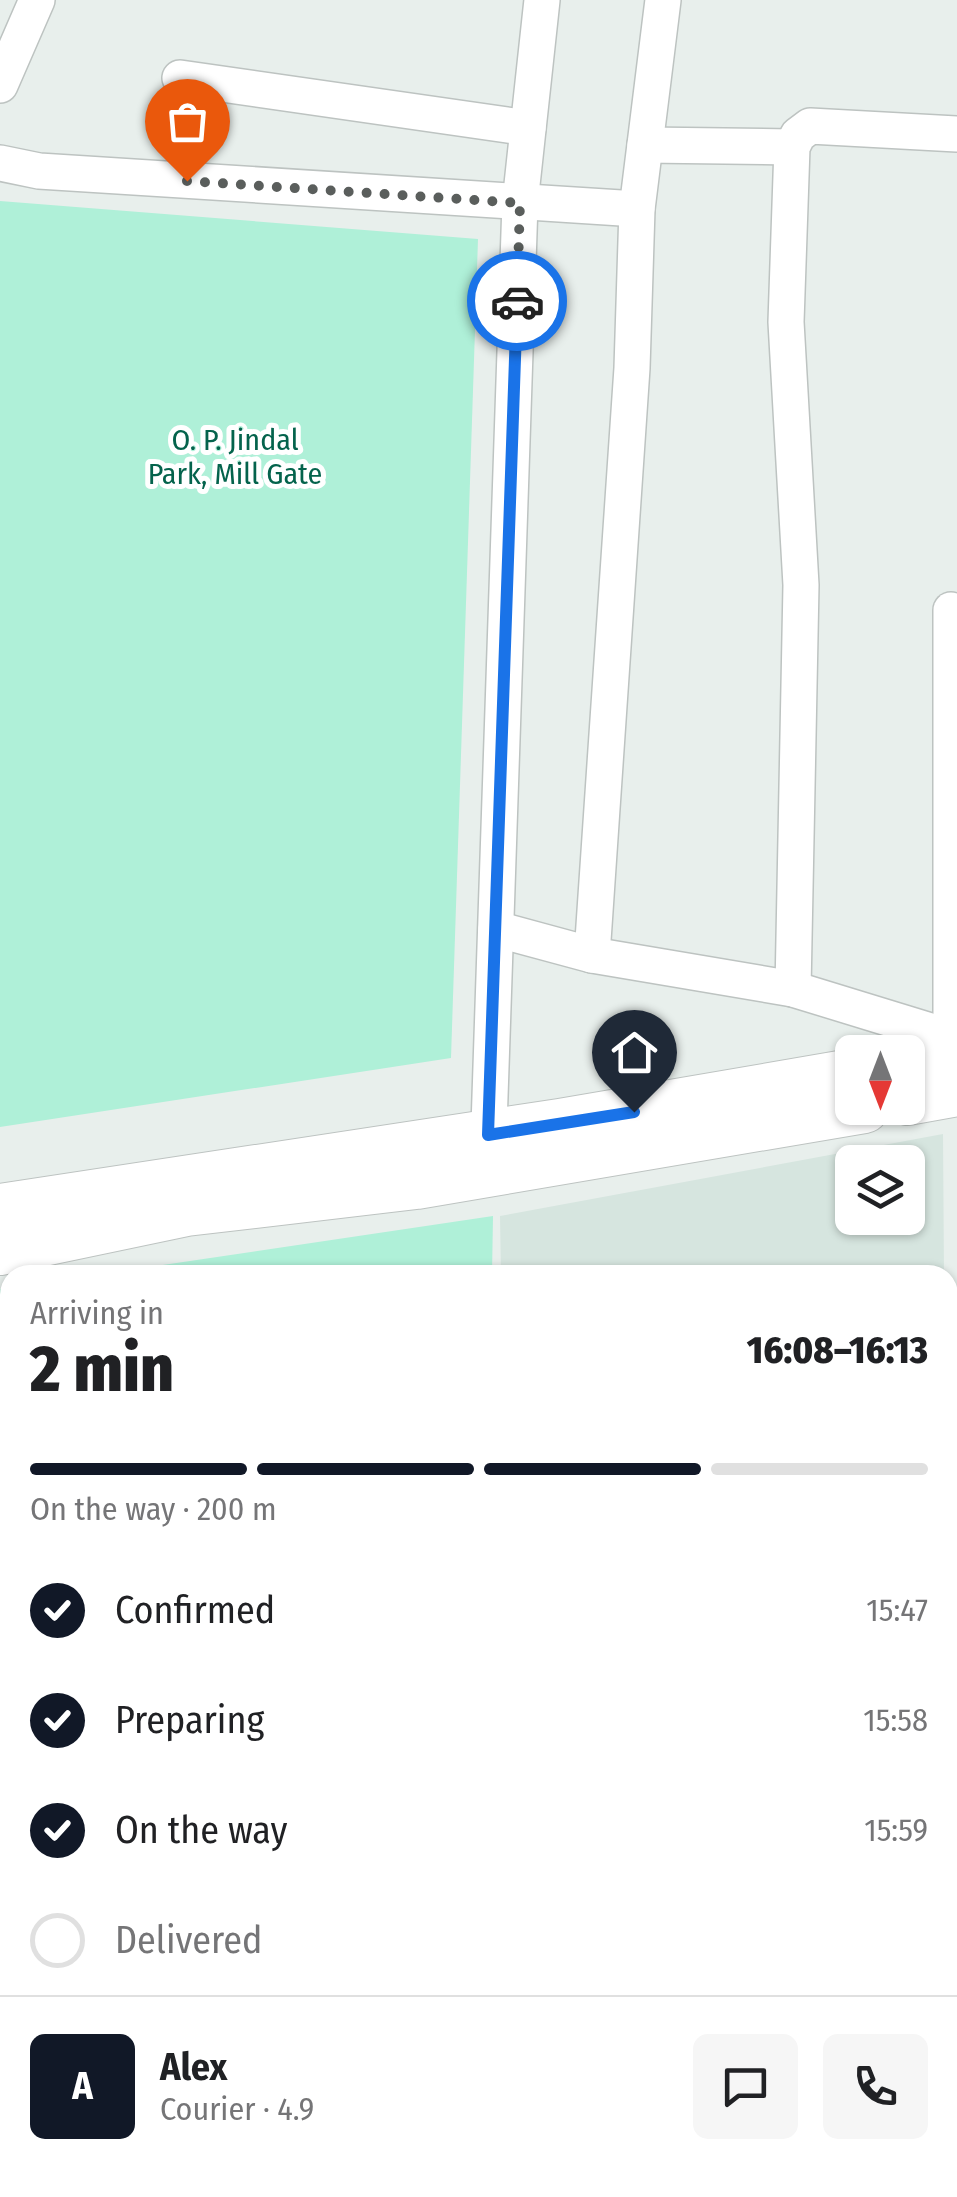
<!DOCTYPE html>
<html lang="en">
<head>
<meta charset="utf-8">
<style>
	body { margin:0; font-family:"Fira Sans Condensed",sans-serif; background:#f6f6f6; color:#202124; height:100vh; display:flex; flex-direction:column; font-size:38px; white-space:nowrap }
	* { box-sizing:border-box; margin:0 }
	p { font-size:32px; color:#757577 }
	.icon { flex:none; width:55px; height:55px; fill:none; stroke:currentColor; stroke-width:2; stroke-linecap:round; stroke-linejoin:round }
	.map { position:relative; flex:1; overflow:hidden }
	.sheet { position:absolute; left:0px; top:1265px; width:958px; height:932px; display:flex; flex-direction:column; background:#fff; border-radius:30px 30px 0 0; box-shadow:0 2px 8px #0004 }
	.sheet>* { flex:none }
	.needle { width:65px; rotate:180deg }
	.buttons { position:absolute; left:835px; top:1035px; display:grid; gap:20px }
	.buttons a { display:grid; place-items:center; width:90px; height:90px; border-radius:15px; background:#fff; box-shadow:0 2px 8px #0004; font-size:50px }
	.pin { position:absolute; display:grid; place-items:center; width:85px; height:85px; color:#fff; margin:-102px -42px; border-radius:50% 50% 50% 0; rotate:-45deg; box-shadow:0 0 10px #0007 }
	.pin .icon { rotate:45deg }
	.courier { position:absolute; display:grid; place-items:center; width:100px; height:100px; margin:-50px; border:8px solid #1a73e8; border-radius:50%; background:#fff; color:#222; box-shadow:0 2px 12px #0007 }
	.summary em { font-style:normal; font-weight:800 }
	.summary div { display:flex; flex-direction:column-reverse }
	.summary { display:flex; align-items:center; justify-content:space-between; height:170px; padding:0 30px }
	h1 { font-size:65px; font-weight:800; line-height:75px }
	.bar { display:grid; grid-template-columns:repeat(4,1fr); gap:15px 10px; align-content:center; height:120px; padding:0 30px }
	.bar i { height:12px; border-radius:8px; background:#e0e0e0 }
	.bar .current { background:#111827 }
	.bar p { grid-column:span 4 }
	.line { display:flex; align-items:center; gap:25px; padding:0 30px; border-top:2px solid #e0e0e0 }
	.line div { flex:1 }
	.round { display:grid; place-items:center; flex:none; width:105px; height:105px; border-radius:15px; background:#f6f6f6 }
	ol { padding:0 30px; list-style:none }
	li { display:flex; align-items:center; gap:30px; height:110px }
	li p { margin-inline-start:auto }
	li .icon { padding:10px; border-radius:50%; background:#111827; color:#fff; stroke-width:4 }
	li:last-child { color:#757577 }
	li i { width:55px; height:55px; border:5px solid #e0e0e0; border-radius:50% }
	.map>svg:first-child { display:block }
	.built { fill:#d6e5df; fill-rule:evenodd }
	.green { fill:#aff0d8 }
	.building { fill:#79e7c1; stroke:#959b99; stroke-width:2.5 }
	.lines { fill:none; stroke-linecap:round; stroke-linejoin:round }
	.minor-casing { stroke:#bdc3c1; stroke-width:38 }
	.secondary-casing { stroke:#bdc3c1; stroke-width:52 }
	.minor { stroke:#fff; stroke-width:35 }
	.secondary { stroke:#fff; stroke-width:50 }
	.done { stroke:#5a5e5c; stroke-width:10; stroke-dasharray:0 18 }
	.route { stroke:#1a73e8; stroke-width:12 }
	.labels { text-anchor:middle; stroke-width:10; stroke-linejoin:round; paint-order:stroke }
	.park-label { font-size:30px; fill:#04634c; stroke:#fff }
</style>
</head>
<body>
<div class="map">
<svg width="957" height="2197" viewBox="0 0 957 2197">
	<rect width="100%" height="100%" fill="#e8efec"/>
	<path class="built" d="M943,1134L944,1275H501L500,1216ZM852,1162H908V1218H852Z"/>
	<g class="green">
		<path d="M0,201L478,239L451,1058L0,1127Z"/>
		<path d="M493,1216L492,1275H95Z"/>
		<path d="M10,1288V1438H0V1289Z"/>
	</g>
	<g class="building">
		<rect x="0" y="1507" width="10" height="86"/>
		<rect x="0" y="1619" width="10" height="86"/>
		<path d="M4,1910H10V1945H3Z"/>
		<rect x="2" y="1977" width="8" height="35"/>
		<rect x="0" y="2083" width="10" height="34"/>
		<rect x="4" y="2152" width="6" height="35"/>
		<path d="M3,2188L74,2189V2197H3Z"/>
		<rect x="127" y="2188" width="38" height="9"/>
		<rect x="232" y="2188" width="39" height="9"/>
		<rect x="272" y="2188" width="40" height="9"/>
		<path d="M342,2188H380L379,2197H342Z"/>
		<path d="M384,2188H417L416,2197H384Z"/>
		<rect x="421" y="2188" width="32" height="9"/>
		<path d="M457,2188H490L489,2197H457Z"/>
		<rect x="491" y="2188" width="33" height="9"/>
		<rect x="527" y="2188" width="32" height="9"/>
		<rect x="565" y="2188" width="33" height="9"/>
		<rect x="601" y="2188" width="39" height="9"/>
		<rect x="679" y="2188" width="39" height="9"/>
		<rect x="773" y="2188" width="70" height="9"/>
		<rect x="859" y="2188" width="70" height="9"/>
	</g>
	<g class="lines">
		<g class="minor-casing">
			<g id="minor">
				<path d="M180,78L528,128"/>
				<path d="M0,85L37,0"/>
				<path d="M645,145L792,147"/>
				<path d="M0,163L39,171L637,209"/>
				<path d="M951,610V1043"/>
				<path d="M496,929L592,955L793,989L940,1034L957,1049"/>
				<path d="M592,955L632,368L637,209L663,0"/>
				<path d="M793,989L801,585L786,322L792,147L798,135L810,126L957,134"/>
				<path d="M488,1156L520,203L542,0"/>
				<path d="M948,1460H957"/>
				<path d="M0,1463H10"/>
				<path d="M948,1733H957"/>
				<path d="M0,1738H10"/>
				<path d="M948,2017H957"/>
				<path d="M106,2197V2188"/>
				<path d="M748,2197V2188"/>
			</g>
		</g>
		<g class="secondary-casing">
			<g id="secondary">
				<path d="M908,1064L957,1056"/>
				<path d="M908,1100L957,1091"/>
				<path d="M0,1209L560,1124L852,1074"/>
				<path d="M0,1250L186,1211L416,1184L864,1108"/>
			</g>
		</g>
		<use href="#minor" class="minor"/>
		<use href="#secondary" class="secondary"/>
	</g>
	<g class="lines">
		<path class="done" d="M187,181L520,203L517,301"/>
		<path class="route" d="M517,301L488,1135L634,1112"/>
	</g>
	<g class="labels">
		<g class="park-label">
			<text x="235" y="450">O. P. Jindal<tspan x="235" dy="34">Park, Mill Gate</tspan></text>
		</g>
	</g>
</svg>
<div class="buttons">
<a><svg class="needle" viewBox="-14 -14 28 28"><path d="M0-13l5 13h-10z" fill="#e53935"/><path d="M0 13l5-13h-10z" fill="#757577"/></svg></a>
<a><svg class="icon" aria-label="layers" viewBox="0 0 24 24"><path d="M12 4l9 5-9 5-9-5zM3 14l9 5 9-5"/></svg></a>
</div>
<div class="pin" style="left:187px;top:181px;background:#ea580c"><svg class="icon" aria-label="bag" viewBox="0 0 24 24"><path d="M5 8h14l-1 12H6zM9 8a3 3 0 0 1 6 0"/></svg></div>
<div class="pin" style="left:634px;top:1112px;background:#1f2937"><svg class="icon" aria-label="home" viewBox="0 0 24 24"><path d="M3 11l9-7 9 7M6 9v11h12V9"/></svg></div>
<div class="courier" style="left:517px;top:301px"><svg class="icon" aria-label="car" viewBox="0 0 24 24"><path d="M5 17H2v-5l4-1 3-4h7l3 4 3 1v5h-3M9 17h6M6 11h13"/><circle cx="7" cy="17" r="2"/><circle cx="17" cy="17" r="2"/></svg></div>
<section class="sheet">
<div class="summary"><div><h1>2 min</h1><p>Arriving in</p></div><em>16:08–16:13</em></div>
<div class="bar"><i class="current"></i><i class="current"></i><i class="current"></i><i></i><p>On the way · 200 m</p></div>
<ol>
<li><svg class="icon" aria-label="check" viewBox="0 0 24 24"><path d="M5 12l5 5 9-10"/></svg>Confirmed<p>15:47</p></li>
<li><svg class="icon" aria-label="check" viewBox="0 0 24 24"><path d="M5 12l5 5 9-10"/></svg>Preparing<p>15:58</p></li>
<li><svg class="icon" aria-label="check" viewBox="0 0 24 24"><path d="M5 12l5 5 9-10"/></svg>On the way<p>15:59</p></li>
<li><i></i>Delivered</li>
</ol>
<div class="line" style="height:180px"><b class="round" style="background:#111827;color:#fff">A</b><div><b>Alex</b><p>Courier · 4.9</p></div><a class="round"><svg class="icon" aria-label="chat" viewBox="0 0 24 24"><path d="M4 5h16v11H9l-5 4z"/></svg></a><a class="round"><svg class="icon" aria-label="phone" viewBox="0 0 24 24"><path d="M5 4h4l2 5-3 2q2 4 5 5l2-3 5 2v4C11 20 4 13 5 4z"/></svg></a></div>
</section>
</div>
</body>
</html>
